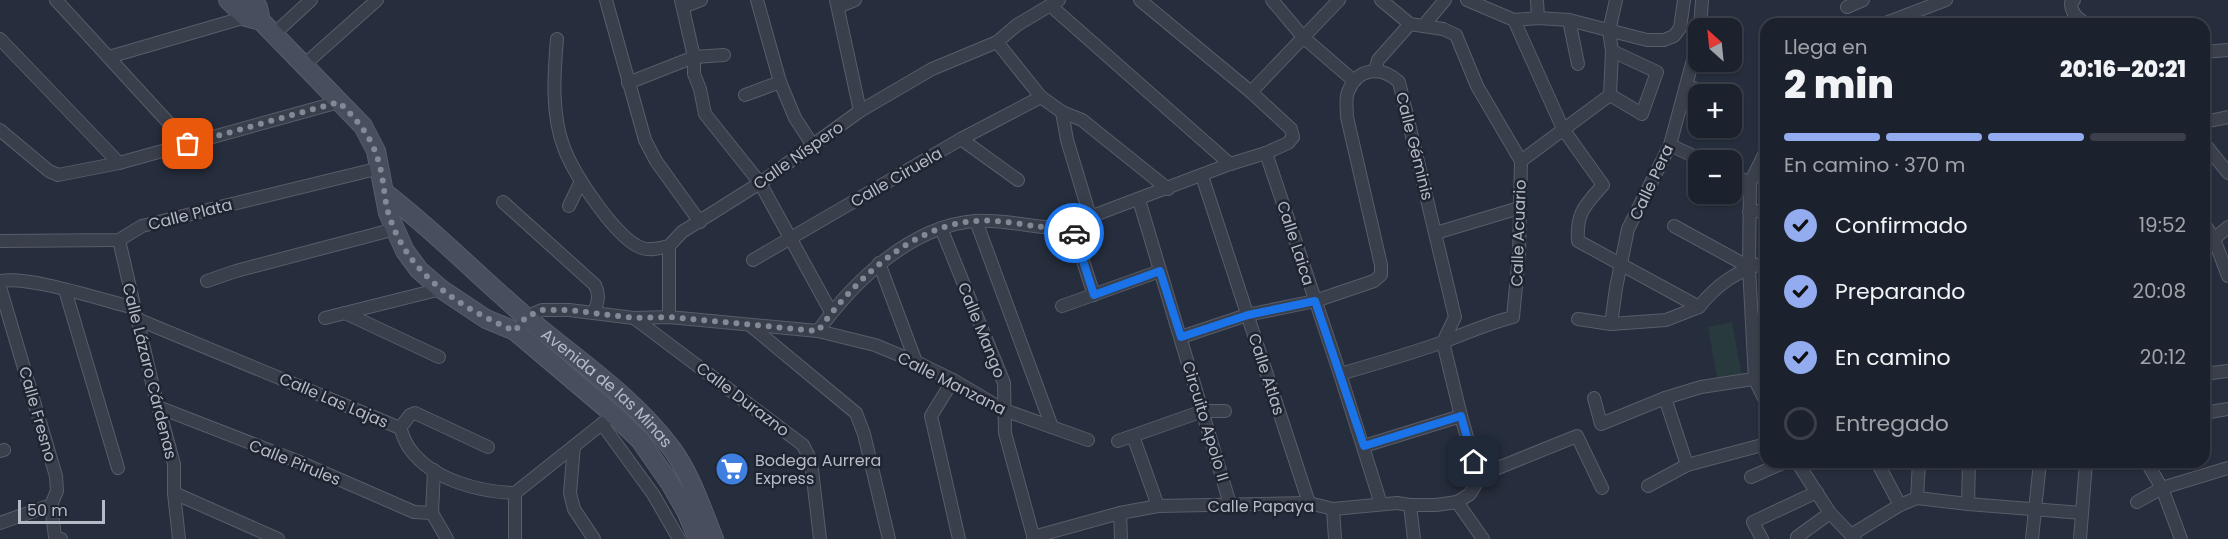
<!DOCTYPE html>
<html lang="es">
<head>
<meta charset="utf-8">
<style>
	body { margin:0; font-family:Poppins,sans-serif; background:#292f39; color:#f1f3f6; height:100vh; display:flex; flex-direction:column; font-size:22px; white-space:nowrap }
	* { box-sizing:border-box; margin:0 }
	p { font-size:20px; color:#a0a4aa }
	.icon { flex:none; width:33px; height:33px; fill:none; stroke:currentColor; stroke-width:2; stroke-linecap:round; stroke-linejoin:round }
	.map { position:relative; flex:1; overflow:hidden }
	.panel { position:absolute; left:1760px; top:18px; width:450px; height:450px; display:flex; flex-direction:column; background:#1c222d; border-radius:18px; box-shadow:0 2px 4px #0004,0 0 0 2px #3a3f49 }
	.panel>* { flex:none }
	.needle { width:39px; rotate:333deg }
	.tools { position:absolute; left:1688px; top:18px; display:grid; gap:12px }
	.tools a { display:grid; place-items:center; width:54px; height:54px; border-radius:12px; background:#1c222d; box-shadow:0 2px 4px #0004,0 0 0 2px #3a3f49; font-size:30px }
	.scale { position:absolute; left:18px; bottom:15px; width:87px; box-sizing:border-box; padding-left:6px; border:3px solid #b5bac7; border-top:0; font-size:16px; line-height:21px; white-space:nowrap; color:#b5bac7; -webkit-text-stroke:4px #1f2431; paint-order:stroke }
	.pin { position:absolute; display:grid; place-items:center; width:51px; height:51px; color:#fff; margin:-26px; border-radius:12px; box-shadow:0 3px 9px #0006 }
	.courier { position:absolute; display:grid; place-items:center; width:60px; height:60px; margin:-30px; border:4px solid #1a73e8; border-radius:50%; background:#fff; color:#222; box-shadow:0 2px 8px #0007 }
	.summary em { font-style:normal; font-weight:800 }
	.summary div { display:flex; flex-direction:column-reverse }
	.summary { display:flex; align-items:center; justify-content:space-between; height:102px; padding:0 24px }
	h1 { font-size:39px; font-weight:800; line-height:45px }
	.bar { display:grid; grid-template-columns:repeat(4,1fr); gap:9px 6px; align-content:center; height:72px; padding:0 24px }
	.bar i { height:8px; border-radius:4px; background:#3a3f49 }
	.bar .on { background:#93acef }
	.bar p { grid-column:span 4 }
	ol { padding:0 24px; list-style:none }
	li { display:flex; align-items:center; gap:18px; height:66px }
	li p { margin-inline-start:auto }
	li .icon { padding:6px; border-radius:50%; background:#93acef; color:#111; stroke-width:4 }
	li:last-child { color:#a0a4aa }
	li i { width:33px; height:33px; border:3px solid #3a3f49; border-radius:50% }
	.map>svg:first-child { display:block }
	.green { fill:#293a3e }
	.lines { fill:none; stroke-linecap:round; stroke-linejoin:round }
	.street-casing { stroke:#585d6a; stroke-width:14 }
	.secondary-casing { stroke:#585d6a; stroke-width:20 }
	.street { stroke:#3a3f4c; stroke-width:12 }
	.secondary { stroke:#484e5e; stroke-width:18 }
	.done { stroke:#838996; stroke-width:6; stroke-dasharray:0 10.8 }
	.route { stroke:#1a73e8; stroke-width:8 }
	.labels { text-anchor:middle; stroke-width:5; stroke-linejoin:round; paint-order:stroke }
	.street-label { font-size:16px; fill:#b5bac7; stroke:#1f2431 }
	.poi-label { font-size:16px; fill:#b5bac7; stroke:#1f2431; text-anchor:start }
</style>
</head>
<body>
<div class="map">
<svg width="2228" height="539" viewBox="0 0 2228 539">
	<rect width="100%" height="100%" fill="#262d3c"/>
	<path class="green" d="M1732,322L1742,377L1718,382L1708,327Z"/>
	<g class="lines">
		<g class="street-casing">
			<g id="street">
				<path d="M56,0L188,144"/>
				<path d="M606,0L645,140L656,161L700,222"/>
				<path d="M681,0L694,57V74L700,89L705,114L760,183L831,312"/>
				<path d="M757,0L780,82L795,118L812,144"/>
				<path d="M836,0L860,111"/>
				<path d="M1272,0L1303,37L1354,81"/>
				<path d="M1467,0L1514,20L1538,18L1569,20L1647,40H1664L1674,36L1680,28L1684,0"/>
				<path d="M1537,0L1538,18"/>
				<path d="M2074,0L2071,3C2071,14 2078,19 2087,24"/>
				<path d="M1051,6L1230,164"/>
				<path d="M683,7L701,0"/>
				<path d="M838,7L855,0"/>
				<path d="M1847,7L1863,0"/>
				<path d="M1514,20L1563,129L1603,185C1585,205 1576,213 1578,241L1699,307C1717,284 1737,271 1766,262"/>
				<path d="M1569,20L1578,64"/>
				<path d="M1883,24L1946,0"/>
				<path d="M1424,25L1445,0"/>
				<path d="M1700,28L1702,0"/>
				<path d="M274,34L311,0"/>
				<path d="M0,39L119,163"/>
				<path d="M557,39C554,74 551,114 564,148C574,174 616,239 642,248C651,251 660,248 669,246"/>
				<path d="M997,42L1041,97L1062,112L1082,120L1168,189"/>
				<path d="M2204,52L2228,50"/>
				<path d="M109,57L246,17L250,14"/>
				<path d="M304,65L377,0"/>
				<path d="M1375,71L1378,60L1410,24"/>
				<path d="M628,83L694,57L724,55"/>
				<path d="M1687,86L1712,94"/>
				<path d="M1251,92L1339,0"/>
				<path d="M745,95L780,82"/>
				<path d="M1610,95L1642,114L1657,72L1612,51"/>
				<path d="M1062,112L1067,140L1090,216"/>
				<path d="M2204,122L2228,117"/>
				<path d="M0,130L49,171L58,175L119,163L339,102"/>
				<path d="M961,139L1018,180"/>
				<path d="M2204,143L2228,173"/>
				<path d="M1670,145L1702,160"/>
				<path d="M1766,151L1750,183L1749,267L1755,380L1766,402"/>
				<path d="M1266,153L1340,374L1381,504"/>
				<path d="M1521,161L1610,95L1612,51L1609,31L1616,0"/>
				<path d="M1731,174L1750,183"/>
				<path d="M1202,176L1309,503"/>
				<path d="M1139,200L1230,504"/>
				<path d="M503,202L595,285C600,295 598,302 594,312"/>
				<path d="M569,206L581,181"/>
				<path d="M1749,212L1766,210"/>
				<path d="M976,221L1052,427"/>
				<path d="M2204,223L2214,239L2228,276"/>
				<path d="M1071,224L1094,295"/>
				<path d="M1674,226L1749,267"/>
				<path d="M941,228L1004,383L1005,433L1034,539"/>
				<path d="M1436,233L1519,208"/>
				<path d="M2214,239L2228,227"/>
				<path d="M119,240L153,387L174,464V493L179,539"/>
				<path d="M0,241L119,240L142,226L380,168"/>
				<path d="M753,260L961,139L1041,97"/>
				<path d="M879,263L916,362"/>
				<path d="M0,281C32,276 101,300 135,308"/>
				<path d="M207,281L236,271L395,229"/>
				<path d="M0,287L56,476L57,491L51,505L55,537L61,539"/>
				<path d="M65,290L118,468"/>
				<path d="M1062,306L1160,271"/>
				<path d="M345,313L439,357"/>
				<path d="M669,317V246L682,232L760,183L860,111L932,69L997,42L1017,25L1059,0"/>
				<path d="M325,318L441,289"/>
				<path d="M634,318L803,445L811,461L820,539"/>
				<path d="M137,319L400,428C403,435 405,443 410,449C432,480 480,492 515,493"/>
				<path d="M1578,319L1611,324L1666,320L1699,307"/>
				<path d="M523,321L526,317L542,310H569L634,318L669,317L818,331L875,345L916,362L953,380L1004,410L1088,440"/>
				<path d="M1752,321L1766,318"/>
				<path d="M1611,324L1616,288L1628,229L1670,145L1698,41"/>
				<path d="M751,326L856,413L864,434L889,539"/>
				<path d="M818,331C854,281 911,226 975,221C998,219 1022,225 1044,227C1053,227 1062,225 1071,224L1230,164L1266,153L1288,143L1293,137L1291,129L1251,92L1140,0"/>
				<path d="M1181,337L1247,315L1315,301L1374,281L1381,275V265L1347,117C1347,109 1345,99 1348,92C1357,68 1381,65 1399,82L1455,317L1443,342L1461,416L1478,476"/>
				<path d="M1340,374C1375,364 1409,354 1443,342C1467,333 1489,323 1513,317L1519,255L1521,161L1477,86L1456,35L1443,29L1410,24L1381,0"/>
				<path d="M2204,374L2228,371"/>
				<path d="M953,380L931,416L959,539"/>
				<path d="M1594,398L1601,424L1665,398L1701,387L1766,377"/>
				<path d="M1665,398L1687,465"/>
				<path d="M158,407L297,461L414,512L432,513"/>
				<path d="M2204,413L2228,409"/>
				<path d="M602,424L653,494L679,539"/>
				<path d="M400,428L410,415L415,413L488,447"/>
				<path d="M1133,436L1158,506"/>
				<path d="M1118,441L1203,411H1225"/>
				<path d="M574,446L570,493L574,509L594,539"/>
				<path d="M1364,446L1461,416"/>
				<path d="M0,451L4,450"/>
				<path d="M1797,462L1830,513L1855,539"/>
				<path d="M1877,462L1900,505"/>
				<path d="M2150,468L2162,488L2181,539"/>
				<path d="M434,470L432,513L447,539"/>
				<path d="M1478,476L1577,436L1602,488"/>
				<path d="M1751,477L1785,462"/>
				<path d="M1648,486L1687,465L1766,444"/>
				<path d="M174,493L278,539"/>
				<path d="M515,493L608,419"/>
				<path d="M1917,498L1919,462"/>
				<path d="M1457,502L1483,539"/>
				<path d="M2137,502L2162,488L2228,468"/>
				<path d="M1968,504L1969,462"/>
				<path d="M1410,505L1414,539"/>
				<path d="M1333,509L1335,539"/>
				<path d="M1120,513L1121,539"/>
				<path d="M0,523L51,505"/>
				<path d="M1851,535L1900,505L1917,498L1968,504L2082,513"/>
				<path d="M1033,537L1120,513L1158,506L1309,503L1333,509L1397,503L1410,505H1436L1457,502L1470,494L1476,484L1478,476"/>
				<path d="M515,539V493"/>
				<path d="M1762,539L1753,522L1817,492"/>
				<path d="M1797,539V537L1830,513"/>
				<path d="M2032,539L2040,462"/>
				<path d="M2080,539L2086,462"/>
			</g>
		</g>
		<g class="secondary-casing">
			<g id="secondary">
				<path d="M228,0L246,17L261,21L363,126L376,151L388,213L405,251L419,270L441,289L486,319L515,331L613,414L640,440L670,483L686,511L698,539"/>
				<path d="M251,0L258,7L261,21"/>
				<path id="s1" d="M384,192C434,230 477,275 524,315C574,358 632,395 672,449C691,475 702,509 714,539"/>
			</g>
		</g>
		<use href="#street" class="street"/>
		<use href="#secondary" class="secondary"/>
	</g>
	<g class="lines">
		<path class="done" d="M188,144L339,102C359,122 373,138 380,167C384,182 384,197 388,212C406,274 459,307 515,331L526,317L542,310H569L634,318L669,317L818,331C854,281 910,226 975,221C998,219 1022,225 1044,227C1053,227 1062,225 1071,224L1074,233"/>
		<path class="route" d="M1074,233L1094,295L1160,271L1181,337L1248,315L1315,301L1364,446L1461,416L1474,462"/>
	</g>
	<defs>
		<g id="supermarket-disc" transform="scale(1.725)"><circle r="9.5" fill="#3f7fe0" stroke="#1f2431"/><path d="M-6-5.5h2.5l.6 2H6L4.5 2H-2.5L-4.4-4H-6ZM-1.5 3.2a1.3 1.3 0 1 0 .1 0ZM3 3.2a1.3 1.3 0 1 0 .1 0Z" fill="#fff"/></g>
	</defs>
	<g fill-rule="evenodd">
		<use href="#supermarket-disc" x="732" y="469"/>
	</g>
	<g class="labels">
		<g class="street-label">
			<text transform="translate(1415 146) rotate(76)" y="6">Calle Géminis</text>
			<text transform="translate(798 155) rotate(-35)" y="6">Calle Níspero</text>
			<text transform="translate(896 177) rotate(-30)" y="6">Calle Ciruela</text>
			<text transform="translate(1651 182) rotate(-65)" y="6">Calle Pera</text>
			<text transform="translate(190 214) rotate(-14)" y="6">Calle Plata</text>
			<text transform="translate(1518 233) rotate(-88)" y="6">Calle Acuario</text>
			<text transform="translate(1296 243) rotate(72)" y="6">Calle Laica</text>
			<text transform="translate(982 330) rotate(68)" y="6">Calle Mango</text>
			<text transform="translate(150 371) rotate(76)" y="6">Calle Lázaro Cárdenas</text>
			<text transform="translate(1267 374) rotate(72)" y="6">Calle Atlas</text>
			<text transform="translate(952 383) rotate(27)" y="6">Calle Manzana</text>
			<text dy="6" stroke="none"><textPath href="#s1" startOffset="297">Avenida de las Minas</textPath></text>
			<text transform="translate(743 399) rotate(37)" y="6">Calle Durazno</text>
			<text transform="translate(334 400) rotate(23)" y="6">Calle Las Lajas</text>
			<text transform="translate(38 414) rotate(74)" y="6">Calle Fresno</text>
			<text transform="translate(1206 421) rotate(73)" y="6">Circuito Apolo II</text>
			<text transform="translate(295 462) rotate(22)" y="6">Calle Pirules</text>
			<text x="1261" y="512">Calle Papaya</text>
		</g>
		<g class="poi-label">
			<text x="755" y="466">Bodega Aurrera<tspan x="755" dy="18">Express</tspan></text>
		</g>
	</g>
</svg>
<div class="tools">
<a><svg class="needle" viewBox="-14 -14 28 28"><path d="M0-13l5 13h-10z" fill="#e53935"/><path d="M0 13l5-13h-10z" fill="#a0a4aa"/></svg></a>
<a>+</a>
<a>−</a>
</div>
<div class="scale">50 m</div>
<div class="pin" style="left:188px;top:144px;background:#ea580c"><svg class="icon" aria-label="bag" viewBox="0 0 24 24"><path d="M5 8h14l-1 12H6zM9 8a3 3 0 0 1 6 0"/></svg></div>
<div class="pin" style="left:1474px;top:462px;background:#1f2937"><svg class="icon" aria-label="home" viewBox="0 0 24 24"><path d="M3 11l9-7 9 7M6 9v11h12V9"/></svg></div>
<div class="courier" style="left:1074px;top:233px"><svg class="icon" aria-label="car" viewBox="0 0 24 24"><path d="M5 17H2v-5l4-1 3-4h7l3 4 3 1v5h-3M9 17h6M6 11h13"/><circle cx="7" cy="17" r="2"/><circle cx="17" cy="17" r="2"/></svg></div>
<section class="panel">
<div class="summary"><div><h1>2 min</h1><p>Llega en</p></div><em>20:16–20:21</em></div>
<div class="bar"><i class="on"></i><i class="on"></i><i class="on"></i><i></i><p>En camino · 370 m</p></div>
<ol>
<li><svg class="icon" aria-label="check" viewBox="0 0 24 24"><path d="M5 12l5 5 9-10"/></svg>Confirmado<p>19:52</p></li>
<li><svg class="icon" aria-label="check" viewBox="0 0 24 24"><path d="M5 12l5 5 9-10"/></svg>Preparando<p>20:08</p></li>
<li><svg class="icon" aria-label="check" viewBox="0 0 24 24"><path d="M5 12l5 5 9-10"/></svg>En camino<p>20:12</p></li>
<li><i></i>Entregado</li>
</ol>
</section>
</div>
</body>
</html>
